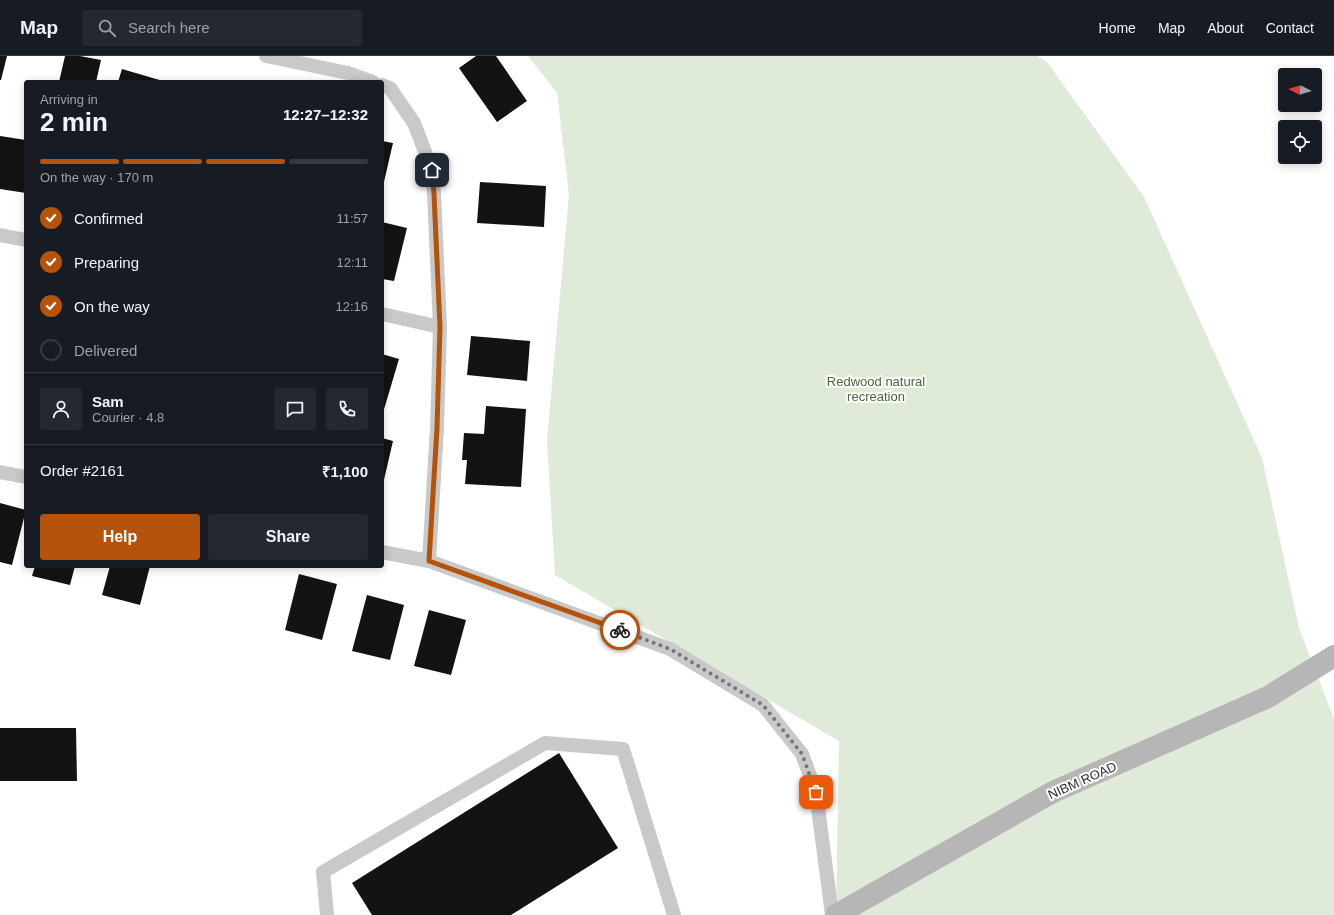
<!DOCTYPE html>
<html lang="en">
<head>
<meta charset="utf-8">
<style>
	body { margin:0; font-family:Arial,sans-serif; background:#242831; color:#f1f3f6; height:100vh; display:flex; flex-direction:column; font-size:15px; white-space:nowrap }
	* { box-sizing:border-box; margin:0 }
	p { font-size:13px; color:#9ea1a6 }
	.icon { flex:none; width:22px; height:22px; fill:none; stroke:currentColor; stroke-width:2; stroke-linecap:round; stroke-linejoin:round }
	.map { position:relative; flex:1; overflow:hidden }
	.panel { position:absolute; left:24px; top:24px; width:360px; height:488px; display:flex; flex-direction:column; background:#171b24; border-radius:4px; box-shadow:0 2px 10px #0003 }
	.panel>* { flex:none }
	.needle { width:26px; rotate:275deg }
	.controls { position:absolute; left:1278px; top:12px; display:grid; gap:8px }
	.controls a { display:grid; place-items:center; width:44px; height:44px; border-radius:4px; background:#171b24; box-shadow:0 2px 10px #0003; font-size:20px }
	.pin { position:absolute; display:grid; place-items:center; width:34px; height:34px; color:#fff; margin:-17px; border-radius:8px; box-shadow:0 2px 6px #0006 }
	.courier { position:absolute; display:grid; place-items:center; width:40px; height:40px; margin:-20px; border:3px solid #b45309; border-radius:50%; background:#fff; color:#222; box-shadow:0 1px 5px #0007 }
	.overview em { font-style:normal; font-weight:700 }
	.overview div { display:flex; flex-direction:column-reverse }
	.overview { display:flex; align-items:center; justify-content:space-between; height:68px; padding:0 16px }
	h1 { font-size:26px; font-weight:700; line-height:30px }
	.bar { display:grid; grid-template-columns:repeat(4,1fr); gap:6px 4px; align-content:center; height:48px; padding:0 16px }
	.bar i { height:5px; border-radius:3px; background:#363941 }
	.bar .selected { background:#b45309 }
	.bar p { grid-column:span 4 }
	.line { display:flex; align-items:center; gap:10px; padding:0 16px; border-top:1px solid #363941 }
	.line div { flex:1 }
	.round { display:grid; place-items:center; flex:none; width:42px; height:42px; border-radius:4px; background:#242831 }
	ol { padding:0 16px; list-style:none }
	li { display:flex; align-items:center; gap:12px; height:44px }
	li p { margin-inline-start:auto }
	li .icon { padding:4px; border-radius:50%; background:#b45309; color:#fff; stroke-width:4 }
	li:last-child { color:#9ea1a6 }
	li i { width:22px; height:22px; border:2px solid #363941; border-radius:50% }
	.action { display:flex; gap:8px; margin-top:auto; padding:8px 16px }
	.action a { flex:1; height:46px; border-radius:4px; background:#b45309; color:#fff; font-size:16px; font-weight:700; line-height:46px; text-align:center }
	.action a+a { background:#242831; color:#f1f3f6 }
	header { display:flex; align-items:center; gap:24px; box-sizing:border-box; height:56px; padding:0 20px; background:#171b24; border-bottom:1px solid #363941 }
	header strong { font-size:19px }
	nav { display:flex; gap:22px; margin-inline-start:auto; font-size:14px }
	.search { width:280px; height:36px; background:#242831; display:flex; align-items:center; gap:10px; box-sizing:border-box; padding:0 14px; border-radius:4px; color:#9ea1a6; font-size:15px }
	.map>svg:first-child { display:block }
	.green { fill:#dfead9 }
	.building { fill:#131313 }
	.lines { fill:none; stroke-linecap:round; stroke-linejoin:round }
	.lane { stroke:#c9c9c9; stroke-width:14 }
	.secondary { stroke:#b6b6b6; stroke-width:22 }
	.done { stroke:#767676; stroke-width:4; stroke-dasharray:0 7.2 }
	.route { stroke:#b45309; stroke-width:5 }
	.labels { text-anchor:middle; stroke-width:4; stroke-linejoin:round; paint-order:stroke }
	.park-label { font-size:13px; fill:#486839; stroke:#fff }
	.street-label { font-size:13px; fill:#2c2c2c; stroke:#fff }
</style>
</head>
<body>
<header>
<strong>Map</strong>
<div class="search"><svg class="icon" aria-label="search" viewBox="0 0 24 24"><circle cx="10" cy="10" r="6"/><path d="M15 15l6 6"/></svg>Search here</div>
<nav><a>Home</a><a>Map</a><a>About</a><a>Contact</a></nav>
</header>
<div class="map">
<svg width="1334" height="859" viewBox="0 0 1334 859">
	<rect width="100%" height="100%" fill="#fff"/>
	<path class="green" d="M528,0H1037L1047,6L1144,141L1262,402L1299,572L1334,663V859H836L839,685L555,519L547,384L569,139L557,37Z"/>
	<g class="building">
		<path d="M0,0H7L1,24H0Z"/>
		<path d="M65,0H80L101,4L96,26H59Z"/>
		<path d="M476,0H496L527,45L497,66L459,12Z"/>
		<path d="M122,13L163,25V26H118Z"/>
		<path d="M0,80L26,84V137L0,133Z"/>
		<path d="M382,85L393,87L383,130H382Z"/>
		<path d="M480,126L546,130L544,171L477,167Z"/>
		<path d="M382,166L407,172L394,225L382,223Z"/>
		<path d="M471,280L530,285L527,325L467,319Z"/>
		<path d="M382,298L399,303L382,360Z"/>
		<path d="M486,350L526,353L521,431L465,428L467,404H462L464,377L484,378Z"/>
		<path d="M382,382L393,385L383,428H382Z"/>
		<path d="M0,447L26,454L12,509L0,506Z"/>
		<path d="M35,510H75L70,529L32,520Z"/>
		<path d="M110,510H150L140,549L102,539Z"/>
		<path d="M299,518L337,528L322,584L285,574Z"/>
		<path d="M367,539L404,549L390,604L352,595Z"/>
		<path d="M429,554L466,564L451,619L414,610Z"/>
		<path d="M0,672H76L77,725H0Z"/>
		<path d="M559,697L618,792L511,859H372L352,827Z"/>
	</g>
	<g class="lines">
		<g class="lane">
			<path d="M266,0L348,17L373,26"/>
			<path d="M382,29L390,32L414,67L432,114L434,137L440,271"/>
			<path d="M0,179L26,184"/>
			<path d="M382,258L440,271L437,372L429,505"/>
			<path d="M0,416L26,421"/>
			<path d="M382,496L429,505L670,593L763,649L802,698L816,736L832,859"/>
			<path d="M327,859L323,816L545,687L623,693L674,859"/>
		</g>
		<path class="secondary" d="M836,859L1053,736L1268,641L1334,600"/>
	</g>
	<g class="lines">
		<path class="done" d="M620,574L670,593L763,649L802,698L816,736"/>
		<path class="route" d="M432,114L434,138L440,271L437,372L429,505L620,574"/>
	</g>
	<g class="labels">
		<g class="park-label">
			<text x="876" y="330">Redwood natural<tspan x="876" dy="15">recreation</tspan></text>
		</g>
		<g class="street-label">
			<text transform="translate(1082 724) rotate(-24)" y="5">NIBM ROAD</text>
		</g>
	</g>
</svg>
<div class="controls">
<a><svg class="needle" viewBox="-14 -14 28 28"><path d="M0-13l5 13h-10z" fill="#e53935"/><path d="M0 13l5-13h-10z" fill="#9ea1a6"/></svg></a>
<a><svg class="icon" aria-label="locate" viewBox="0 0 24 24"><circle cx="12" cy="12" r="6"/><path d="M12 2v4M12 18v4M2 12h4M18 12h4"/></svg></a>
</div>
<div class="pin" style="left:816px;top:736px;background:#ea580c"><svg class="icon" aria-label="bag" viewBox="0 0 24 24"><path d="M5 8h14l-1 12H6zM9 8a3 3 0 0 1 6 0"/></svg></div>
<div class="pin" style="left:432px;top:114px;background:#1f2937"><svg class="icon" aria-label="home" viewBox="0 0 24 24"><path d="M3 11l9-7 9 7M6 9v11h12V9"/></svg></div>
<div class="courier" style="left:620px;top:574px"><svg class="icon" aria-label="bike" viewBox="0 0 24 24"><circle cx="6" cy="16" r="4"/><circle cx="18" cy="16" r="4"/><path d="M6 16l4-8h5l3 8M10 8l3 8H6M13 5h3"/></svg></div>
<section class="panel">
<div class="overview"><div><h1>2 min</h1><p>Arriving in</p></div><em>12:27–12:32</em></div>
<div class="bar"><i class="selected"></i><i class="selected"></i><i class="selected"></i><i></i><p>On the way · 170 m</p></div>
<ol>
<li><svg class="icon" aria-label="check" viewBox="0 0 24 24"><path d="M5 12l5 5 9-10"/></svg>Confirmed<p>11:57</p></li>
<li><svg class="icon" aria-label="check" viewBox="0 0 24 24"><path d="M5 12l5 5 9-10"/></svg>Preparing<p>12:11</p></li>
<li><svg class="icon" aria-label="check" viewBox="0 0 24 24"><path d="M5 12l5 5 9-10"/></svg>On the way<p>12:16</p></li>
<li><i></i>Delivered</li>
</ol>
<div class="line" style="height:72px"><a class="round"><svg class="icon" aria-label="person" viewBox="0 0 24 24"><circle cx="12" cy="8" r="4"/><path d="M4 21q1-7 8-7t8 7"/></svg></a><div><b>Sam</b><p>Courier · 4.8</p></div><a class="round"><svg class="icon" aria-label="chat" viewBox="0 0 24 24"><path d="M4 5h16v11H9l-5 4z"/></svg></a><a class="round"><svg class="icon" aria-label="phone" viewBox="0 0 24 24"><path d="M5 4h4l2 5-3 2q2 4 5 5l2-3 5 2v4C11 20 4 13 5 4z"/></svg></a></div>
<div class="line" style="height:52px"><div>Order #2161</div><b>₹1,100</b></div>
<div class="action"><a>Help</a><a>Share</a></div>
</section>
</div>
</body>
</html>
